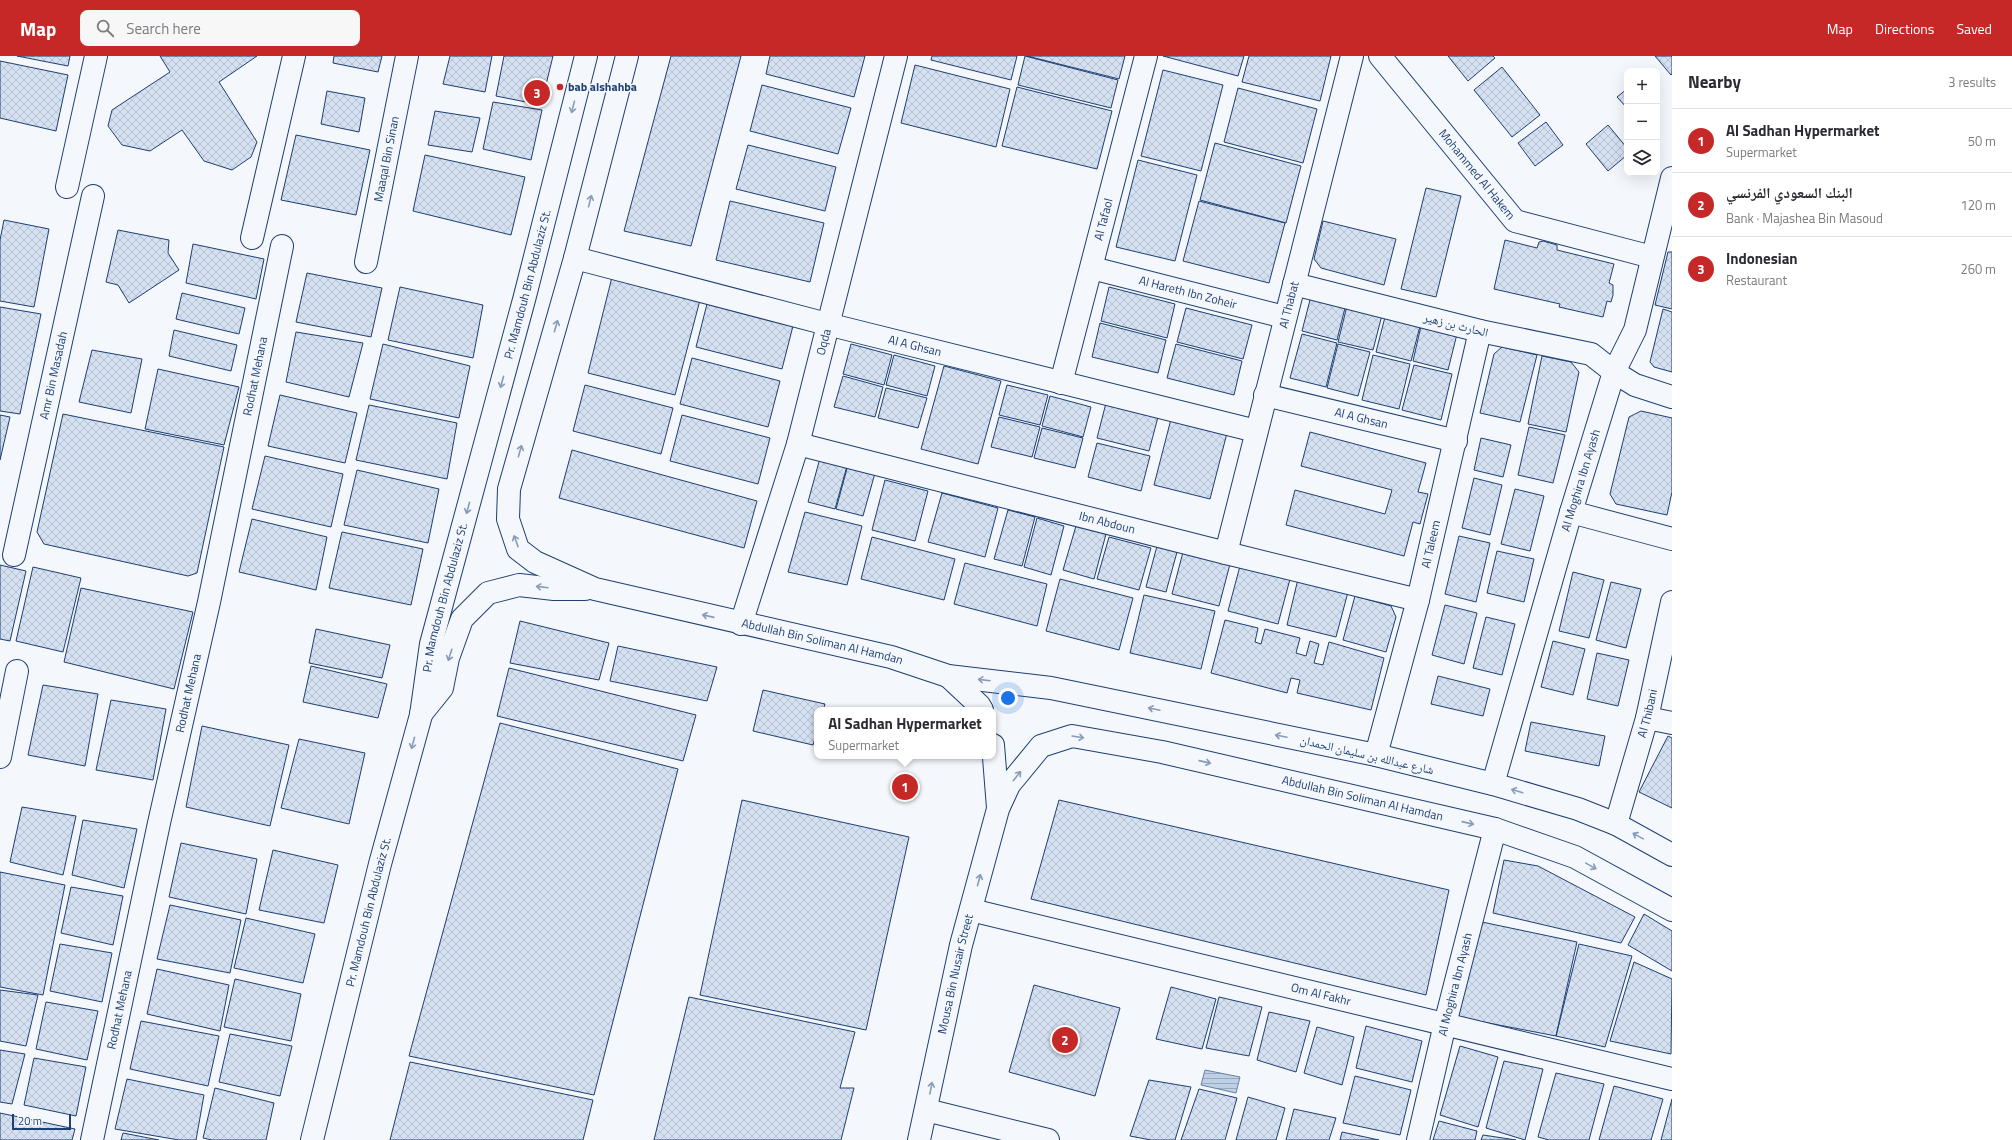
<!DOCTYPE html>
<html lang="en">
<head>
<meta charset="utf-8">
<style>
  body { margin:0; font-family:"Titillium Web","Noto Naskh Arabic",sans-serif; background:#f7f7f7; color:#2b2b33 }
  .controls { position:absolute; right:12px; top:12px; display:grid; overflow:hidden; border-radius:8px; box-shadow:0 4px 16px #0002 }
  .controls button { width:36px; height:36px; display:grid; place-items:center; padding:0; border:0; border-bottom:1px solid #e1e1e2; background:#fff; color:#2b2b33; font:20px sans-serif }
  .scale { position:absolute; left:12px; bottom:10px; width:59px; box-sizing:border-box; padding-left:4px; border:2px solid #1d3f73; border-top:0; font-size:11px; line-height:14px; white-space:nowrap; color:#1d3f73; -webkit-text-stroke:3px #f4f7fb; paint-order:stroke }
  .you { position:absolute; left:1008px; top:642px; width:14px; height:14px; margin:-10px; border:3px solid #fff; border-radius:50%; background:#1a73e8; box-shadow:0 0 0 6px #1a73e833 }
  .badge { display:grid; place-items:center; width:26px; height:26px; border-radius:50%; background:#c62828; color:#fff; font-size:13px; font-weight:700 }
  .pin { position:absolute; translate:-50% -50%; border:2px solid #fff; box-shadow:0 1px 4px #0006 }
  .popup { position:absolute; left:814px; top:651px; width:182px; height:52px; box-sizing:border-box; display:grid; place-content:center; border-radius:8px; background:#fff; filter:drop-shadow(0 1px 3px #0005); font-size:13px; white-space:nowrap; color:#7c7c81 }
  .popup b { font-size:15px; color:#2b2b33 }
  .popup::after { content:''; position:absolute; left:50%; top:100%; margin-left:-8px; border:8px solid transparent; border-top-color:#fff }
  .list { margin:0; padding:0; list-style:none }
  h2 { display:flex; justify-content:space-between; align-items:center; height:52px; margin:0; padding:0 16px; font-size:17px }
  h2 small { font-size:13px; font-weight:400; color:#7c7c81 }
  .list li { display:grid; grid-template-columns:26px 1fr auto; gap:12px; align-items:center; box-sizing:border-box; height:64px; padding:0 16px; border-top:1px solid #e1e1e2 }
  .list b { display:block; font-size:15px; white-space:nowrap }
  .list p { margin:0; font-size:13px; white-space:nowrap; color:#7c7c81 }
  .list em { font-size:13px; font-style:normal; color:#7c7c81 }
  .icon { flex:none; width:22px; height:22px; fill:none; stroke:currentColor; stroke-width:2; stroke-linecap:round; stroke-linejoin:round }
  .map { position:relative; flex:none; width:1672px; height:1084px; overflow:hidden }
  header { display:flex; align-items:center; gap:24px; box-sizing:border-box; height:56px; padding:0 20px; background:#c62828; color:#fff }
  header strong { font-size:19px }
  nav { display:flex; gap:22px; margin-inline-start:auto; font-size:14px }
  .search { width:280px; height:36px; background:#f7f7f7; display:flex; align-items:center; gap:10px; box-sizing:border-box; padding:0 14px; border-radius:8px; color:#7c7c81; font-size:15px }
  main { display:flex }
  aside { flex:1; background:#fff }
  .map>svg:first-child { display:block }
  .water { fill:url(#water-rules); stroke:#687fa3 }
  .building { fill:url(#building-cross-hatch); stroke:#1d3f73 }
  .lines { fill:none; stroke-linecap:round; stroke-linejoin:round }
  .minor-casing { stroke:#1d3f73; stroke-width:24 }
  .minor { stroke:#f4f7fb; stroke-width:22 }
  .oneway { stroke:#889bb7 }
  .poi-dot { fill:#c62828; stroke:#f4f7fb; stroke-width:1.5 }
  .labels { text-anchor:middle; stroke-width:3; stroke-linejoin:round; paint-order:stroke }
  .poi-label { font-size:12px; font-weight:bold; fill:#1d3f73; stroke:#f4f7fb; text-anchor:start }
  .street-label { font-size:12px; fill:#1d3f73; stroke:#f4f7fb }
</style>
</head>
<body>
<header>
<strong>Map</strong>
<div class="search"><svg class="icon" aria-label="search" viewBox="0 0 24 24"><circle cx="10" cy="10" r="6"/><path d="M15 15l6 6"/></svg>Search here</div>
<nav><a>Map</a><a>Directions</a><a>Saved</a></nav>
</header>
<main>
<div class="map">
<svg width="1672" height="1084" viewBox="0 0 1672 1084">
  <defs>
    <pattern id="water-rules" width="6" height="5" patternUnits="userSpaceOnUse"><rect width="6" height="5" fill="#bed0e5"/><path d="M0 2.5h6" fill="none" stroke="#9aaabe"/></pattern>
    <pattern id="building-cross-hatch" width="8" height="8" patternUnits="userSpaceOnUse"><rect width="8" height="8" fill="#d5e0f0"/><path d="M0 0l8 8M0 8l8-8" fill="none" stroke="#b6c1d1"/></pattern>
  </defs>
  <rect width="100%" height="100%" fill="#f4f7fb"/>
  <path class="water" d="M1205 1014 1240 1021 1236 1037 1201 1029Z"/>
  <path class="building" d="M17 0H70L68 10Z
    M160 0H257L219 26 257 86 251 101 232 114 204 105 182 74 150 95 122 89 108 70 112 54 170 16Z
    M334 0H382L378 16 333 7Z
    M450 0H492L485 36 443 28Z
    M504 0H553L541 49 496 40Z
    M671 0H741L691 190 624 175Z
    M770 0H865L854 41 766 18Z
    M932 0H1017L1011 24 931 4Z
    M1025 0 1118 24 1111 52 1018 29Z
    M1027 0H1125L1119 23Z
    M1163 0H1244L1238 20Z
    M1249 0H1331L1320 45 1242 26Z
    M1448 0H1493L1495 2 1468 25Z
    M1655 0H1672V18L1671 19Z
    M0 5 68 19 56 75 0 62Z
    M915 9 1010 33 996 91 901 67Z
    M1502 11 1540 59 1512 81 1474 34Z
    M1163 14 1223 29 1201 115 1141 100Z
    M762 29 851 52 838 98 750 75Z
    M1017 31 1112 55 1097 113 1002 90Z
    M1238 32 1317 53 1303 107 1224 86Z
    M1627 33V52L1617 41Z
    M327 35 365 42 359 76 321 68Z
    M493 46 542 54 531 104 483 93Z
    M435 55 480 62 472 96 428 89Z
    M1546 66 1563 89 1535 110 1518 87Z
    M1608 69 1627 92V99L1608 115 1586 88Z
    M296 79 370 94 356 159 281 144Z
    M1215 87 1301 110 1286 167 1200 144Z
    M748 89 836 111 825 155 736 133Z
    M425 99 525 121 511 179 413 155Z
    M1138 104 1197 119 1175 205 1116 191Z
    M1426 132 1461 140 1436 241 1401 233Z
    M730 145 824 167 810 226 716 204Z
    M1199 145 1285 167 1269 227 1183 205Z
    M4 164 49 173 34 251 0 245V184Z
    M1323 165 1396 183 1384 229 1321 212 1314 203Z
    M118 174 169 184 168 197 179 214 129 247 118 229 106 226Z
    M1505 184 1537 192 1539 186 1543 185 1557 189V194L1614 208 1609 227 1613 229V239L1611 246 1607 245 1603 261 1559 251 1560 248 1494 233Z
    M193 188 264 203 256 243 186 227Z
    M1668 196H1672V253L1655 249Z
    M307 217 382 232 371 281 296 266Z
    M612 221 700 244 675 339 588 317Z
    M400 231 483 249 473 302 388 284Z
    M1109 231 1175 248 1167 282 1101 265Z
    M182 237 245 252 239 278 176 263Z
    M1311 240 1346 248 1337 284 1302 275Z
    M708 244 794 266 782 313 696 291Z
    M1347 250 1382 259 1373 294 1338 286Z
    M0 251 41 258 20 358 0 355Z
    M1186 252 1252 269 1243 303 1177 286Z
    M1663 253 1672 256V316L1654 311 1650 306Z
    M1385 261 1420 270 1411 305 1376 296Z
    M1100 267 1166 284 1158 317 1092 301Z
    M1421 270 1457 278 1448 314 1413 305Z
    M174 274 237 289 231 315 169 300Z
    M296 276 363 287 349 341 286 326Z
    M1302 278 1337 287 1326 331 1290 322Z
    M383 288 470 310 459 362 370 343Z
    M851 288 892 299 884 329 843 318Z
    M1176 288 1242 305 1234 339 1167 322Z
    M1338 288 1370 296 1358 340 1327 332Z
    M1502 291 1537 299 1520 366 1480 357 1494 298Z
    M92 294 142 303 131 357 79 346Z
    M894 299 935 310 927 340 886 329Z
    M1373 299 1410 308 1399 353 1362 344Z
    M1542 300 1571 306 1579 316 1566 376 1528 368Z
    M692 302 780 325 768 371 680 348Z
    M1414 309 1452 318 1441 364 1402 354Z
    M944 310 1001 325 978 408 921 393Z
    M158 313 239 331 224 389 145 373Z
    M843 320 883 331 875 361 834 351Z
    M585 329 673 352 661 398 573 375Z
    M1007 329 1048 339 1040 369 999 359Z
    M886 332 927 342 918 372 878 362Z
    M280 339 357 357 345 407 268 390Z
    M1050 340 1091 351 1083 381 1042 370Z
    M1106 347 1158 361 1149 395 1097 382Z
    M369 349 457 367 447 423 356 404Z
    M1641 355 1672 362V436L1667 459 1616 448 1610 438 1629 361Z
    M63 358 224 391 197 517 188 520 44 488 37 476Z
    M0 359 10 361 0 404Z
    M682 359 770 382 758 428 670 405Z
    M999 361 1040 371 1032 401 991 391Z
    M1171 363 1227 377 1210 443 1154 429Z
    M1529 371 1565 379 1553 427 1518 419Z
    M1042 372 1083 382 1075 412 1034 402Z
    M1310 376 1426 407 1418 436 1428 438 1420 468 1413 466 1404 500 1286 469 1295 434 1385 458 1392 434 1301 410Z
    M1481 382 1511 389 1503 421 1474 414Z
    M1097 387 1150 400 1141 435 1088 421Z
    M572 394 757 445 744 492 559 442Z
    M265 400 343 418 331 471 252 453Z
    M820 402 847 410 835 453 808 446Z
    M848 409 875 417 863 460 836 453Z
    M357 414 439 433 428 487 344 469Z
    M1474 422 1502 429 1490 479 1462 472Z
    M885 424 928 435 915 485 872 474Z
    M1515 433 1544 440 1530 495 1501 488Z
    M942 437 998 452 985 501 928 486Z
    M1008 454 1035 461 1022 510 994 503Z
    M805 456 862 470 847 529 788 516Z
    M1037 462 1064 470 1051 519 1024 511Z
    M252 463 327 481 316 534 239 516Z
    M1076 470 1106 478 1094 523 1063 514Z
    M342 476 423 493 411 549 329 532Z
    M1459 480 1490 487 1476 546 1445 538Z
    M872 481 955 503 944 544 861 523Z
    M1109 481 1151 492 1139 534 1097 523Z
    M1157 490 1177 496 1166 536 1146 531Z
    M1497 495 1534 503 1524 546 1487 537Z
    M1183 496 1230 508 1219 550 1172 538Z
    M965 507 1047 528 1037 570 954 548Z
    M0 509 26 515 10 585 0 583Z
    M1240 510 1290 523 1278 568 1228 555Z
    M33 511 81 522 63 596 16 585Z
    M1573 516 1604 524 1589 582 1559 575Z
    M1060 523 1133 542 1119 594 1046 575Z
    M1298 523 1348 536 1336 581 1287 569Z
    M1611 526 1641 533 1626 592 1596 584Z
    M81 532 193 556 174 633 64 606Z
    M1144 539 1215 555 1201 613 1130 597Z
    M1355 540 1391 550 1396 561 1386 596 1343 584Z
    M1445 549 1477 557 1464 608 1432 599Z
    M1486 561 1515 568 1502 619 1473 612Z
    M1225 564 1258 572 1255 586 1261 588 1265 573 1300 582 1296 597 1306 600 1310 585 1319 588 1314 607 1323 609 1329 586 1384 602 1371 654 1297 637 1300 624 1291 622 1287 637 1211 617Z
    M520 565 609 587 599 624 510 607Z
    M316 573 390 589 382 622 309 607Z
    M1553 585 1585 593 1573 639 1541 631Z
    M618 590 717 611 707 645 610 625Z
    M1597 597 1629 604 1618 650 1587 643Z
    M311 610 387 628 378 662 303 646Z
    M509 612 696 659 683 705 497 660Z
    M1438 620 1490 633 1483 660 1431 648Z
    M43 629 98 638 85 710 28 699Z
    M763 634 825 648 823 654H817V676L813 689 753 675Z
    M111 644 166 653 153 724 96 714Z
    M1531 666 1605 680 1599 710 1525 695Z
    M500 667 678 713 594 1039 409 1000Z
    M202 670 289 689 270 770 186 751Z
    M1668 680 1672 682V752L1639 736Z
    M299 683 365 697 349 768 281 752Z
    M742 744 909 781 866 974 700 939Z
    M1059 744 1449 834 1426 939 1031 843Z
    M22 751 76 760 63 819 10 806Z
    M83 764 137 773 124 832 72 819Z
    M181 787 257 803 246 858 169 841Z
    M273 794 338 809 324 867 259 854Z
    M1504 804 1538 810 1635 861 1621 887 1493 857Z
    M0 816 65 829 43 939 0 931Z
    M71 831 123 840 113 889 61 877Z
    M170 849 241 864 230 917 157 903Z
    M1644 858 1672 875V915L1628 889Z
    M246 862 315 878 303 927 234 912Z
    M1482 866 1577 886 1556 980 1457 961Z
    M60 888 112 897 102 946 50 935Z
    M1579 888 1632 900 1605 991 1556 980Z
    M1634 906 1672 923 1671 998 1610 985Z
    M157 913 229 929 220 975 147 958Z
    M235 923 301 938 291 985 224 971Z
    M1034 929 1120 952 1095 1040 1009 1016Z
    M1171 931 1216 943 1202 993 1156 983Z
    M0 934 38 939 26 990 0 985Z
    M689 941 855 976 840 1032H854L841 1084H654Z
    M1219 941 1262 951 1249 1000 1206 992Z
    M46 946 98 955 87 1004 36 993Z
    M1269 956 1310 965 1296 1016 1257 1004Z
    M141 965 219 980 208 1030 130 1013Z
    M1366 970 1422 985 1412 1026 1356 1012Z
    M1317 971 1354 981 1342 1029 1304 1017Z
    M230 978 292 990 280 1040 219 1026Z
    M1460 990 1498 1001 1478 1071 1440 1059Z
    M0 994 25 998 12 1048 0 1046Z
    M34 1002 86 1011 76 1060 24 1049Z
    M1504 1005 1543 1013 1525 1084 1486 1072Z
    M410 1006 593 1044 583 1084H390Z
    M1556 1017 1604 1028 1589 1084H1549L1538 1081Z
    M1355 1020 1411 1034 1400 1079 1343 1067Z
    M127 1023 204 1039 196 1084H179L115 1073Z
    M1149 1024 1191 1031 1175 1084H1151L1130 1080Z
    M1614 1030 1663 1043 1651 1084H1599Z
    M215 1032 274 1047 266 1084H212L203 1082Z
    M1199 1033 1237 1042 1225 1084H1181Z
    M1248 1041 1285 1052 1276 1084H1236Z
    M1672 1043V1084H1661Z
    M1294 1053 1336 1062 1329 1084H1286Z
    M0 1057 75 1073 72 1084H0Z
    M1439 1065 1477 1075 1475 1084H1433Z
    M1342 1076 1379 1084H1340Z
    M123 1077 159 1084H121Z
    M1483 1079 1516 1084H1481Z"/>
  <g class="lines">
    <g class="minor-casing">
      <g id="minor">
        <path id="s1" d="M627 0 575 202 509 433 508 463 518 493 535 506 595 533 891 601 948 620 1051 632 1376 699 1493 728 1578 753 1616 768 1672 799"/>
        <path id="s2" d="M1380 0 1515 165 1652 201"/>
        <path d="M67 131 96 0"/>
        <path d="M252 182 294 0"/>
        <path id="s3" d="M575 202 827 268 1256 375"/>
        <path id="s4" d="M366 206 407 0"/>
        <path id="s5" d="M1092 212 1284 261"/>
        <path d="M1294 228 1480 275 1591 298 1614 316 1635 329 1672 341"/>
        <path id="s6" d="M1061 327 1146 0"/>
        <path id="s7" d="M1265 339 1456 385"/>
        <path id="s8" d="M798 388 1226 497 1418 544"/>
        <path d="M1571 456 1672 483"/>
        <path id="s9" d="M1226 497 1352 0"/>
        <path id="s10" d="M14 499 93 140"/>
        <path id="s11" d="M741 568 798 388 896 0"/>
        <path d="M948 620 979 649 982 654"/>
        <path d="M421 658 442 632 448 602 462 563 488 537 519 529 554 533H585"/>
        <path d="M1647 662 1672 667"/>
        <path d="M993 689 998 752"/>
        <path id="s12" d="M1376 699 1418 544 1480 275"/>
        <path d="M0 701 17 615"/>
        <path id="s13" d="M1493 728 1571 456 1614 316 1635 274 1672 122"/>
        <path id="s14" d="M1616 768 1647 662 1672 546"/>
        <path id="s15" d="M971 854 1672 1023"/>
        <path d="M926 1054 1048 1084"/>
        <path id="s16" d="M92 1084 159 767 209 546 282 190"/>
        <path id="s17" d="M312 1084 380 808 421 659 431 588 525 240 586 0"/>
        <path id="s18" d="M919 1084 961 889 998 753 1009 729 1041 690 1072 680 1162 696 1495 773 1575 801 1672 854"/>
        <path id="s19" d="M1418 1084 1445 968 1495 773"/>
      </g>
    </g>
    <use href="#minor" class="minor"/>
  </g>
  <defs><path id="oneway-shaft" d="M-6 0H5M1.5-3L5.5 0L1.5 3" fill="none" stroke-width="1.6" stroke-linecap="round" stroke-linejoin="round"/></defs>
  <g class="oneway">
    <use href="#oneway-shaft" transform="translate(573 51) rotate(104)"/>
    <use href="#oneway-shaft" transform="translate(590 145) rotate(-76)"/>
    <use href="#oneway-shaft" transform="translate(556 270) rotate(-74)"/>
    <use href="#oneway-shaft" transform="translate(502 326) rotate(105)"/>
    <use href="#oneway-shaft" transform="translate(520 395) rotate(-74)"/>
    <use href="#oneway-shaft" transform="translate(468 452) rotate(105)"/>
    <use href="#oneway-shaft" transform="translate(516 485) rotate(-110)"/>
    <use href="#oneway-shaft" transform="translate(542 531) rotate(-173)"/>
    <use href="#oneway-shaft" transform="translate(708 560) rotate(-167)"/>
    <use href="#oneway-shaft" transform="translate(450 599) rotate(108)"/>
    <use href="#oneway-shaft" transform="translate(984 624) rotate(-173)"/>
    <use href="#oneway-shaft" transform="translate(1154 653) rotate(-168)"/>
    <use href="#oneway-shaft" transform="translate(1281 680) rotate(-168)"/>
    <use href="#oneway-shaft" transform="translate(1078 681) rotate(9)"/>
    <use href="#oneway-shaft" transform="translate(413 687) rotate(105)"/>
    <use href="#oneway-shaft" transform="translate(1205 706) rotate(13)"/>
    <use href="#oneway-shaft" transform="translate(1017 720) rotate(-51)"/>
    <use href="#oneway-shaft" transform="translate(1517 735) rotate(-163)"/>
    <use href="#oneway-shaft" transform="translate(1468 767) rotate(13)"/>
    <use href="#oneway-shaft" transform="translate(1638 780) rotate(-151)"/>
    <use href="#oneway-shaft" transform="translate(1591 810) rotate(29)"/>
    <use href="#oneway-shaft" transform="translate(979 824) rotate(-75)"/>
    <use href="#oneway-shaft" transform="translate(931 1032) rotate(-79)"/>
  </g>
  <circle class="poi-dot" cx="560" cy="31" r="4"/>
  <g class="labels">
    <g class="poi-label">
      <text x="568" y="35">bab alshahba</text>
    </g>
    <g class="street-label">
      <text dy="4" stroke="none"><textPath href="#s4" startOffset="105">Maaqal Bin Sinan</textPath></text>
      <text dy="4" stroke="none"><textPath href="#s2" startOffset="153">Mohammed Al Hakem</textPath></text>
      <text dy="4" stroke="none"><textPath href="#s6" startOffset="169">Al Tafaol</textPath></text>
      <text dy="4" stroke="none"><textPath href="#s17" startOffset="883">Pr. Mamdouh Bin Abdulaziz St.</textPath></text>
      <text dy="4" stroke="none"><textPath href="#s5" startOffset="99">Al Hareth Ibn Zoheir</textPath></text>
      <text dy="4" stroke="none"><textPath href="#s9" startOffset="256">Al Thabat</textPath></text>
      <text transform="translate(1456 269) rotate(14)" y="4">الحارث بن زهير</text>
      <text dy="4" stroke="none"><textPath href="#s11" startOffset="294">Oqda</textPath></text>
      <text dy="4" stroke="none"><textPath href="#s3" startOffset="351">Al A Ghsan</textPath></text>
      <text dy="4" stroke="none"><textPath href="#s10" startOffset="184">Amr Bin Masadah</textPath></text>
      <text dy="4" stroke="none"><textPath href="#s16" startOffset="781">Rodhat Mehana</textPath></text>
      <text dy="4" stroke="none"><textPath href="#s7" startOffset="99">Al A Ghsan</textPath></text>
      <text dy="4" stroke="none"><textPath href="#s13" startOffset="316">Al Moghira Ibn Ayash</textPath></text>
      <text dy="4" stroke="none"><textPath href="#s8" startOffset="319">Ibn Abdoun</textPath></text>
      <text dy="4" stroke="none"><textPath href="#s12" startOffset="218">Al Taleem</textPath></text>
      <text dy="4" stroke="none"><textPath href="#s17" startOffset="559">Pr. Mamdouh Bin Abdulaziz St.</textPath></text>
      <text dy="4" stroke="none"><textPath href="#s1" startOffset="831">Abdullah Bin Soliman Al Hamdan</textPath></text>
      <text dy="4" stroke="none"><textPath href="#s16" startOffset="457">Rodhat Mehana</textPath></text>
      <text dy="4" stroke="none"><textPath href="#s14" startOffset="115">Al Thibani</textPath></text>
      <text transform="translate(1367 699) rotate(13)" y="4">شارع عبدالله بن سليمان الحمدان</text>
      <text dy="4" stroke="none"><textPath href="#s18" startOffset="747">Abdullah Bin Soliman Al Hamdan</textPath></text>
      <text dy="4" stroke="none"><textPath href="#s17" startOffset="235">Pr. Mamdouh Bin Abdulaziz St.</textPath></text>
      <text dy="4" stroke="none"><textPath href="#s18" startOffset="170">Mousa Bin Nusair Street</textPath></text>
      <text dy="4" stroke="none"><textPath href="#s19" startOffset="160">Al Moghira Ibn Ayash</textPath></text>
      <text dy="4" stroke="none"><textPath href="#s15" startOffset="360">Om Al Fakhr</textPath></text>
      <text dy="4" stroke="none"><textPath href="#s16" startOffset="133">Rodhat Mehana</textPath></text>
    </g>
  </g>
</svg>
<div class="controls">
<button>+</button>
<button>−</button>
<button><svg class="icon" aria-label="layers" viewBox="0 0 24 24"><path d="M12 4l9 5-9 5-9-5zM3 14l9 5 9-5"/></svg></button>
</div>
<div class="scale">20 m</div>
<div class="you"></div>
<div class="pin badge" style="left:905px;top:731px">1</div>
<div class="popup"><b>Al Sadhan Hypermarket</b>Supermarket</div>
<div class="pin badge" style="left:1065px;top:984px">2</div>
<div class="pin badge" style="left:537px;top:37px">3</div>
</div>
<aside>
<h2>Nearby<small>3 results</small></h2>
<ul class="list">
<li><span class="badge">1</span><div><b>Al Sadhan Hypermarket</b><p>Supermarket</p></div><em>50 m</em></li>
<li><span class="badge">2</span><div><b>البنك السعودي الفرنسي</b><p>Bank · Majashea Bin Masoud</p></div><em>120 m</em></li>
<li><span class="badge">3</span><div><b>Indonesian</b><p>Restaurant</p></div><em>260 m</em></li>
</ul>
</aside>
</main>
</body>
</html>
